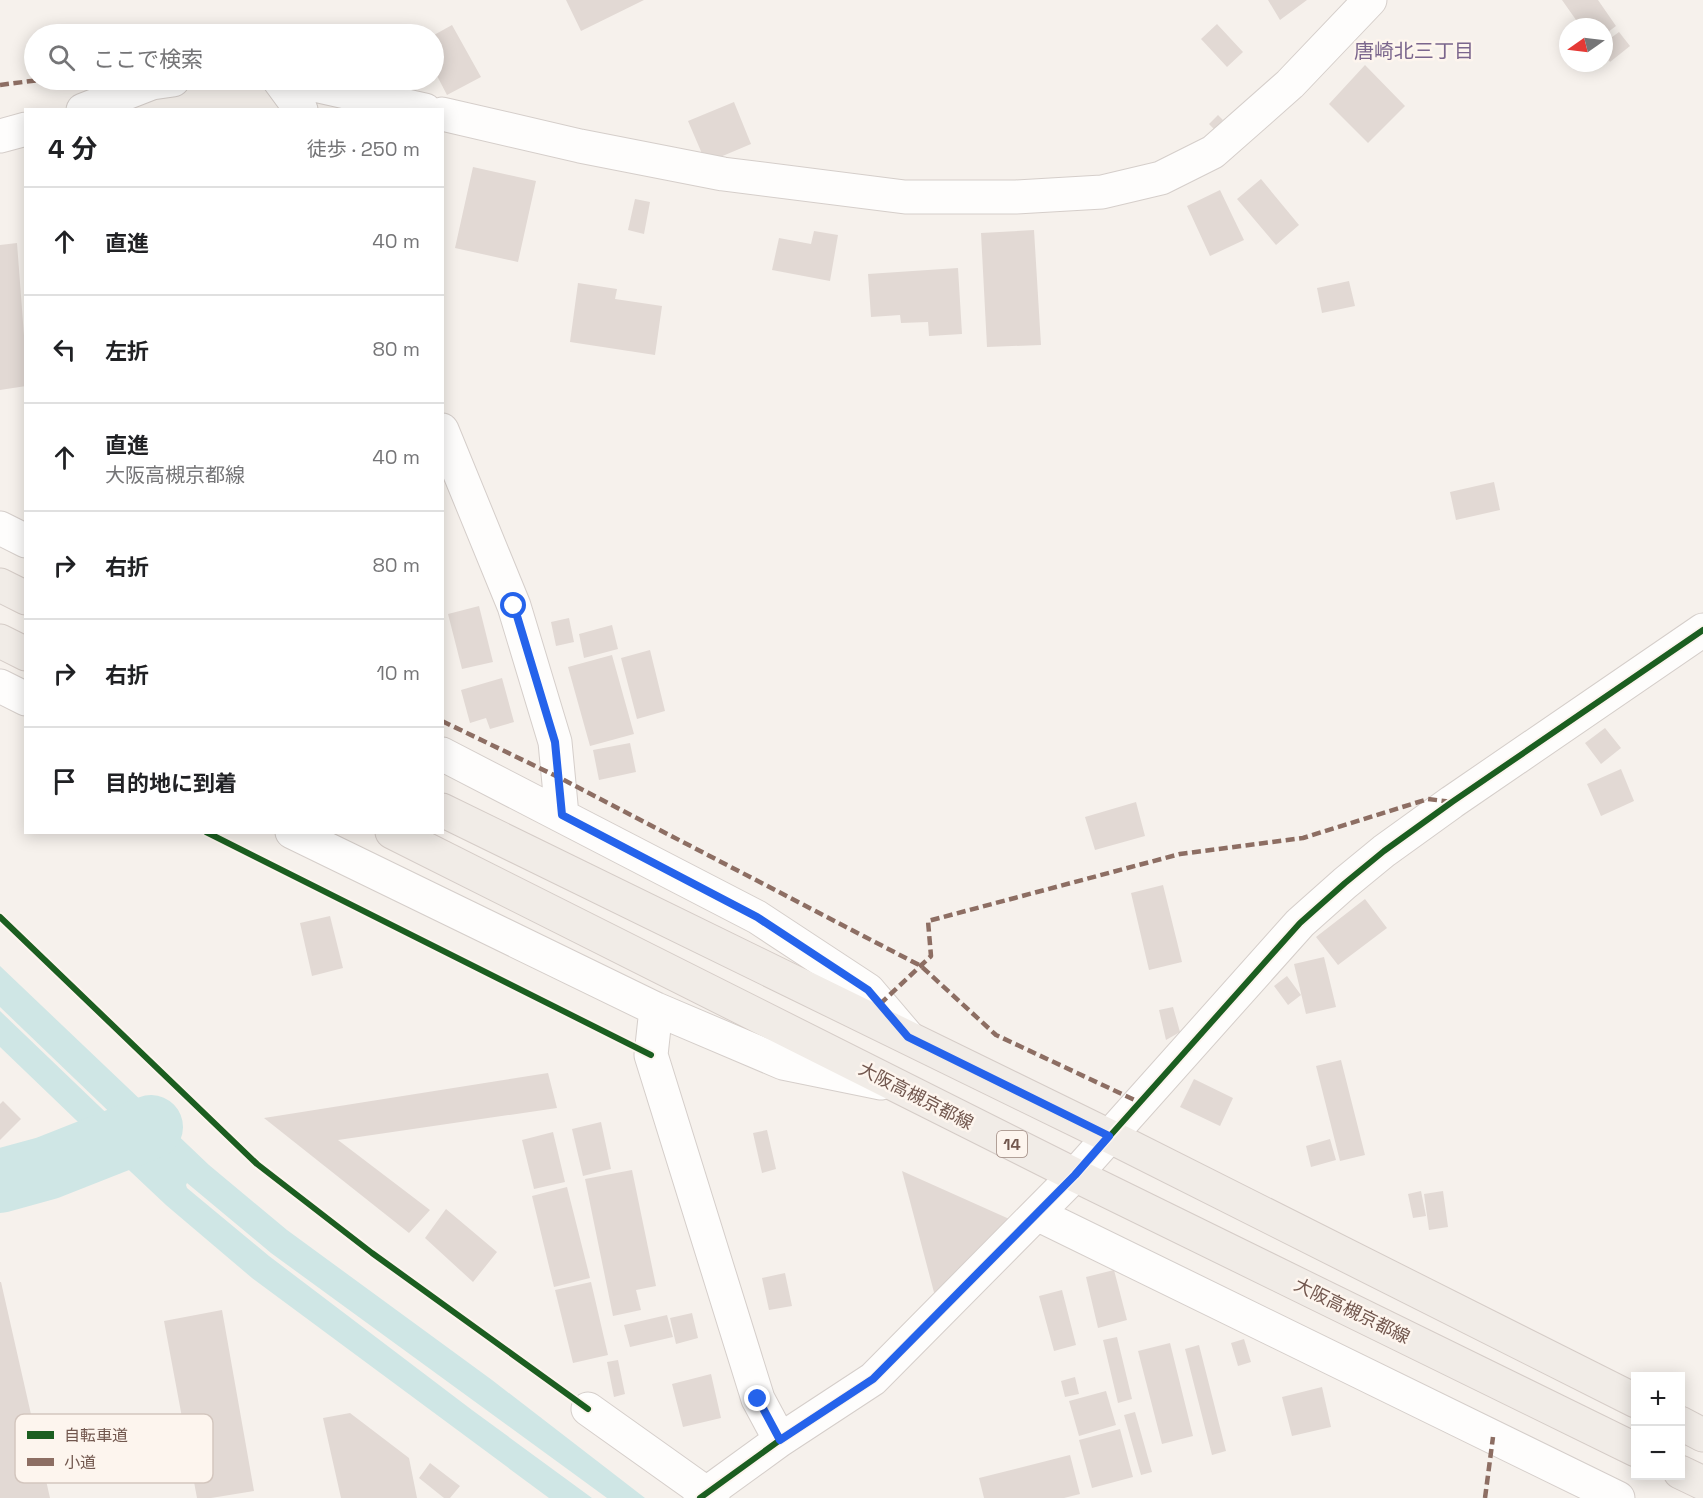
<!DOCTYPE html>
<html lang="ja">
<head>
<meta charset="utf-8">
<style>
  body { margin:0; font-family:"Space Grotesk","Noto Sans JP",sans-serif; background:#f6f6f6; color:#202124 }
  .controls { position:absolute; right:18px; bottom:18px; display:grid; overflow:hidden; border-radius:0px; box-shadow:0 3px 15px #0003 }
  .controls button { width:54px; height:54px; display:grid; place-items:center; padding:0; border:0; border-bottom:2px solid #e0e0e0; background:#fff; color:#202124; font:30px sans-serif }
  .compass { position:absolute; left:1559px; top:18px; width:54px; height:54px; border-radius:50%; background:#fff; box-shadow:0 3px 15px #0003; rotate:256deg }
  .stop { position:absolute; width:18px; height:18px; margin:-14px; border:4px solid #2563eb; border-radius:50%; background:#fff }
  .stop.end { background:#2563eb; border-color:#fff; box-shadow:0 2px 6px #0008 }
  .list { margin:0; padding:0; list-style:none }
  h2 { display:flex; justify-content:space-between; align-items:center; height:78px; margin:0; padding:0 24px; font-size:26px }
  h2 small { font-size:20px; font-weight:400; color:#757577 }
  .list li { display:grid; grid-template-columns:39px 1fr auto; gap:18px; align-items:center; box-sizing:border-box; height:108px; padding:0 24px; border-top:2px solid #e0e0e0 }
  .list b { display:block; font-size:22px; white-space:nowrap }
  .list p { margin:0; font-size:20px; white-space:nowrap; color:#757577 }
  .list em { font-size:20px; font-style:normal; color:#757577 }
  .icon { flex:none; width:33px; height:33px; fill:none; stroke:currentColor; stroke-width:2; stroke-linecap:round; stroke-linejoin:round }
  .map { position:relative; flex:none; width:1703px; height:1498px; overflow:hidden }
  .search { position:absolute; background:#fff; box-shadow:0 3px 15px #0003; left:24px; top:24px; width:420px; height:66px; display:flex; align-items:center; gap:15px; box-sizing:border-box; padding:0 21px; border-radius:33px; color:#757577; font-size:22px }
  .panel { position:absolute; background:#fff; box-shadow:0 3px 15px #0003; left:24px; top:108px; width:420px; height:726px; border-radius:0px }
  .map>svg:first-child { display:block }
  .water { fill:#cfe6e5 }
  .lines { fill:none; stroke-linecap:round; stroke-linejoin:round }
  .river { stroke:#cfe6e5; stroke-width:64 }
  .building { fill:#e2d9d4 }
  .minor-casing { stroke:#d5ceca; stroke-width:35 }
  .primary-casing { stroke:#d5ccc7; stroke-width:35 }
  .minor { stroke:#fefdfc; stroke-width:33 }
  .primary { stroke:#f1ece7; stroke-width:33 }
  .quiet { stroke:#8d6e63; stroke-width:4.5; stroke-dasharray:9 4.5; stroke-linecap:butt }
  .cycleway-casing { stroke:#fdf5ee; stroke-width:10 }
  .cycleway { stroke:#1b5e20; stroke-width:6 }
  .route { stroke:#2563eb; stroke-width:8 }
  .labels { text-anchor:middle; stroke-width:5; stroke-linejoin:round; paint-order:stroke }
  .shield { fill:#fdf5ee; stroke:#9c867e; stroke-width:1.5 }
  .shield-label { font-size:16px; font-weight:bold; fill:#72574e }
  .street-label { font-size:18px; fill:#72574e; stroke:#fdf5ee }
  .neighbourhood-label { font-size:20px; fill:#7b668d; stroke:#fdf5ee }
  .key { fill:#fdf5ee; stroke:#d3c6be; stroke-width:1.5 }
  .key-label { font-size:16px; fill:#72574e }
</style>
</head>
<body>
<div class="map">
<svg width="1703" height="1498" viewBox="0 0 1703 1498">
  <rect width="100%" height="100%" fill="#f6f1ec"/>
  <path class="water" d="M0 966 209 1165 287 1230 492 1380 645 1498H607L271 1253 187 1183 186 1185 187 1188 269 1256 472 1410 592 1498H549L252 1278 166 1205 114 1156 108 1157 97 1147 101 1144 0 1047V1011L122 1128 125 1127 0 1007Z"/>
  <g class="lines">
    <path class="river" d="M0 1181 47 1168 151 1127"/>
  </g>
  <path class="building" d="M566 0H644L581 31Z
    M1268 0H1307L1280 20Z
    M1562 0H1598L1616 26 1604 35V27H1581Z
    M1217 24 1243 52 1227 67 1201 39Z
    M452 25 481 77 447 95 434 70V35Z
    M1619 32 1630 46 1610 62 1604 54V43Z
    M1365 65 1405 106 1368 143 1329 104Z
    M734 102 751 144 706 163 688 121Z
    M1218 115 1223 120 1214 129 1209 124Z
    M473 167 536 181 518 262 455 248Z
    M1261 179 1299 225 1276 245 1237 199Z
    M1220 190 1244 240 1210 256 1187 206Z
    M635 199 650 202 644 234 628 230Z
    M1034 230 1041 345 987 347 981 233Z
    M814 231 838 235 830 281 772 270 779 238 811 244Z
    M17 243 26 362V386L0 390V245Z
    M958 268 962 334 929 336 928 322 901 323 900 315 871 317 868 274Z
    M1349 281 1355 306 1322 313 1317 288Z
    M578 283 617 289 615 299 662 306 655 355 570 342Z
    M1494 482 1500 510 1456 520 1450 492Z
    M479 606 493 662 462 669 448 614Z
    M569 618 574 642 556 646 551 622Z
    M612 625 618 649 584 658 579 634Z
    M650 650 665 711 637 719 621 658Z
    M612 655 634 734 590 746 568 667Z
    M502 678 514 722 490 729 486 718 470 723 461 690Z
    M1605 728 1621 748 1601 764 1585 743Z
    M630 743 636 772 599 780 593 750Z
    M1621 769 1634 801 1601 816 1587 784Z
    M1136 802 1145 836 1095 850 1085 817Z
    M1163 885 1182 962 1149 970 1131 893Z
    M1365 899 1387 928 1338 965 1316 937Z
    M330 916 343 968 312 976 300 923Z
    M1324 957 1336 1007 1306 1014 1294 964Z
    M1287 976 1301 995 1288 1005 1274 986Z
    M1173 1007 1180 1032 1166 1040 1159 1010Z
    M1341 1060 1365 1155 1340 1161 1316 1066Z
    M548 1073 557 1108 338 1140 430 1210 409 1233 264 1118Z
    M1194 1079 1233 1098 1220 1126 1180 1107Z
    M3 1101 21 1119 0 1140V1104Z
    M601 1122 611 1169 583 1176 572 1129Z
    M767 1130 776 1169 762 1173 753 1133Z
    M553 1132 565 1182 534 1189 522 1140Z
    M1330 1139 1336 1160 1311 1167 1306 1146Z
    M632 1170 656 1286 636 1290 641 1310 613 1316 585 1179Z
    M902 1171 1016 1222 936 1300Z
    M567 1187 590 1278 554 1287 532 1196Z
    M1421 1191 1426 1216 1413 1218 1408 1194Z
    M1443 1191 1448 1227 1429 1230 1424 1194Z
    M446 1209 497 1252 473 1282 425 1238Z
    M1114 1270 1127 1320 1098 1328 1086 1277Z
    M785 1273 792 1306 769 1310 762 1278Z
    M0 1282H1L50 1498H0Z
    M591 1282 608 1355 573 1363 555 1290Z
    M1062 1290 1076 1345 1054 1351 1039 1296Z
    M222 1310 254 1491 211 1498H197L164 1321Z
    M692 1313 698 1338 676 1344 670 1318Z
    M667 1315 673 1337 630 1347 624 1325Z
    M1117 1337 1132 1399 1118 1403 1103 1340Z
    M1244 1339 1251 1362 1238 1366 1231 1343Z
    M1170 1343 1193 1436 1162 1444 1138 1351Z
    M1199 1345 1226 1451 1212 1455 1185 1349Z
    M618 1360 625 1394 614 1397 607 1362Z
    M711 1374 721 1418 683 1427 672 1384Z
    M1075 1377 1079 1394 1065 1397 1061 1381Z
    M1322 1387 1331 1427 1292 1436 1282 1397Z
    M1106 1391 1116 1425 1079 1436 1069 1401Z
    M1135 1412 1152 1472 1141 1475 1124 1415Z
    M350 1413 409 1458 417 1498H341L323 1418Z
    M1120 1429 1133 1477 1092 1488 1079 1440Z
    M1070 1455 1080 1494 1064 1498H984L979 1478Z
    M430 1463 460 1486 450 1498H444L419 1478Z"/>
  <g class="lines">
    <g class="minor-casing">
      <path id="minor" d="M279 80 301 110
        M292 80 425 110
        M83 110 152 83 173 80
        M442 114 580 146 723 174 905 197H1016L1102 192 1161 178 1213 152 1290 84 1370 0
        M0 136 26 129
        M442 430 514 606 555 742 562 815
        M0 528 26 541
        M0 686 26 699
        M442 754 757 917 868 990 908 1037
        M292 832 656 1009 783 1063 881 1083
        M656 1009 651 1055 758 1399 780 1440
        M1037 1214 1618 1498
        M588 1409 713 1498
        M700 1498 780 1440 873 1379 1075 1175 1300 923 1345 883 1384 851 1452 802 1703 630"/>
    </g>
    <g class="primary-casing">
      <path id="primary" d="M0 585 26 598
        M0 641 26 654
        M442 810 1109 1136 1636 1401
        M392 832 1075 1175 1636 1450
        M1680 1423 1703 1435
        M1680 1472 1703 1483"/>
    </g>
    <use href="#minor" class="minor"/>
    <use href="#primary" class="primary"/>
    <path class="quiet" d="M0 85 39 80
      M442 721 558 777 921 966 996 1035 1141 1103
      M880 1004 931 956 928 921 1180 854 1303 838 1428 799 1452 802
      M1485 1498 1493 1437"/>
    <g class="cycleway-casing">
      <path id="cycleway" d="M206 832 651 1055
        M0 917 257 1164 372 1253 588 1409
        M700 1498 780 1440 873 1379 1075 1175 1300 923 1345 883 1384 851 1452 802 1703 630"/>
    </g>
    <use href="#cycleway" class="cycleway"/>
  </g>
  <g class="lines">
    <path class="route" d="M514 606 555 742 562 815 757 917 868 990 908 1037 1109 1136 1075 1175 873 1379 780 1440 758 1399"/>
  </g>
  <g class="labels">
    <rect class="shield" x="997" y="1131" width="30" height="26" rx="4.5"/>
    <g class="shield-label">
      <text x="1012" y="1150">14</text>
    </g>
    <g class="street-label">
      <text transform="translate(916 1096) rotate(27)" y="6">大阪高槻京都線</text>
      <text transform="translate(1352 1311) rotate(26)" y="6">大阪高槻京都線</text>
    </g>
    <g class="neighbourhood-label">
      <text x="1414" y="58">唐崎北三丁目</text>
    </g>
  </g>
  <rect x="15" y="1414" width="198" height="69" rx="9" class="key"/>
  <rect x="27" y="1431" width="27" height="8" fill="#1b5e20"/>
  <rect x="27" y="1458" width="27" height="8" fill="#8d6e63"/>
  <g class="key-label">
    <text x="64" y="1441">自転車道</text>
    <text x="64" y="1468">小道</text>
  </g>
</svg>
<div class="controls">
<button>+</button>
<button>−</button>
</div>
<svg class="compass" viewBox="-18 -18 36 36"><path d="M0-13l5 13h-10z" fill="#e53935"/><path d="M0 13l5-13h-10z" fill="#757577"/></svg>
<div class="stop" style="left:514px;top:606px"></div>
<div class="stop end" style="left:758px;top:1399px"></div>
<div class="search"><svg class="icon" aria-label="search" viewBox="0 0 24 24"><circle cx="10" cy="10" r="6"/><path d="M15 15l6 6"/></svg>ここで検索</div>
<section class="panel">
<h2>4 分<small>徒歩 · 250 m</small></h2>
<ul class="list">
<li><svg class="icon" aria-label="ahead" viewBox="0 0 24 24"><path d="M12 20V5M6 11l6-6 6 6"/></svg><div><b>直進</b></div><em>40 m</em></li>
<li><svg class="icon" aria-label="left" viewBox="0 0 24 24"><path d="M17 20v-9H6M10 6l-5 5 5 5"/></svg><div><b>左折</b></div><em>80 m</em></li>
<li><svg class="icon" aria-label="ahead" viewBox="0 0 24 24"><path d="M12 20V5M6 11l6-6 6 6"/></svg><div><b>直進</b><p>大阪高槻京都線</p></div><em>40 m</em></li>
<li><svg class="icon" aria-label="right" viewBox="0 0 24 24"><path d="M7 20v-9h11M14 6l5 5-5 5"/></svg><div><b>右折</b></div><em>80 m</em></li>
<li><svg class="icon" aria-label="right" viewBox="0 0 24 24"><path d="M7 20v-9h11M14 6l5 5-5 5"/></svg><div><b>右折</b></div><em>10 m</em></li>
<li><svg class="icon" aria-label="arrive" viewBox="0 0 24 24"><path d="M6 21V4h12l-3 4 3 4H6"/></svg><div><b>目的地に到着</b></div></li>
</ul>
</section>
</div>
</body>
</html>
